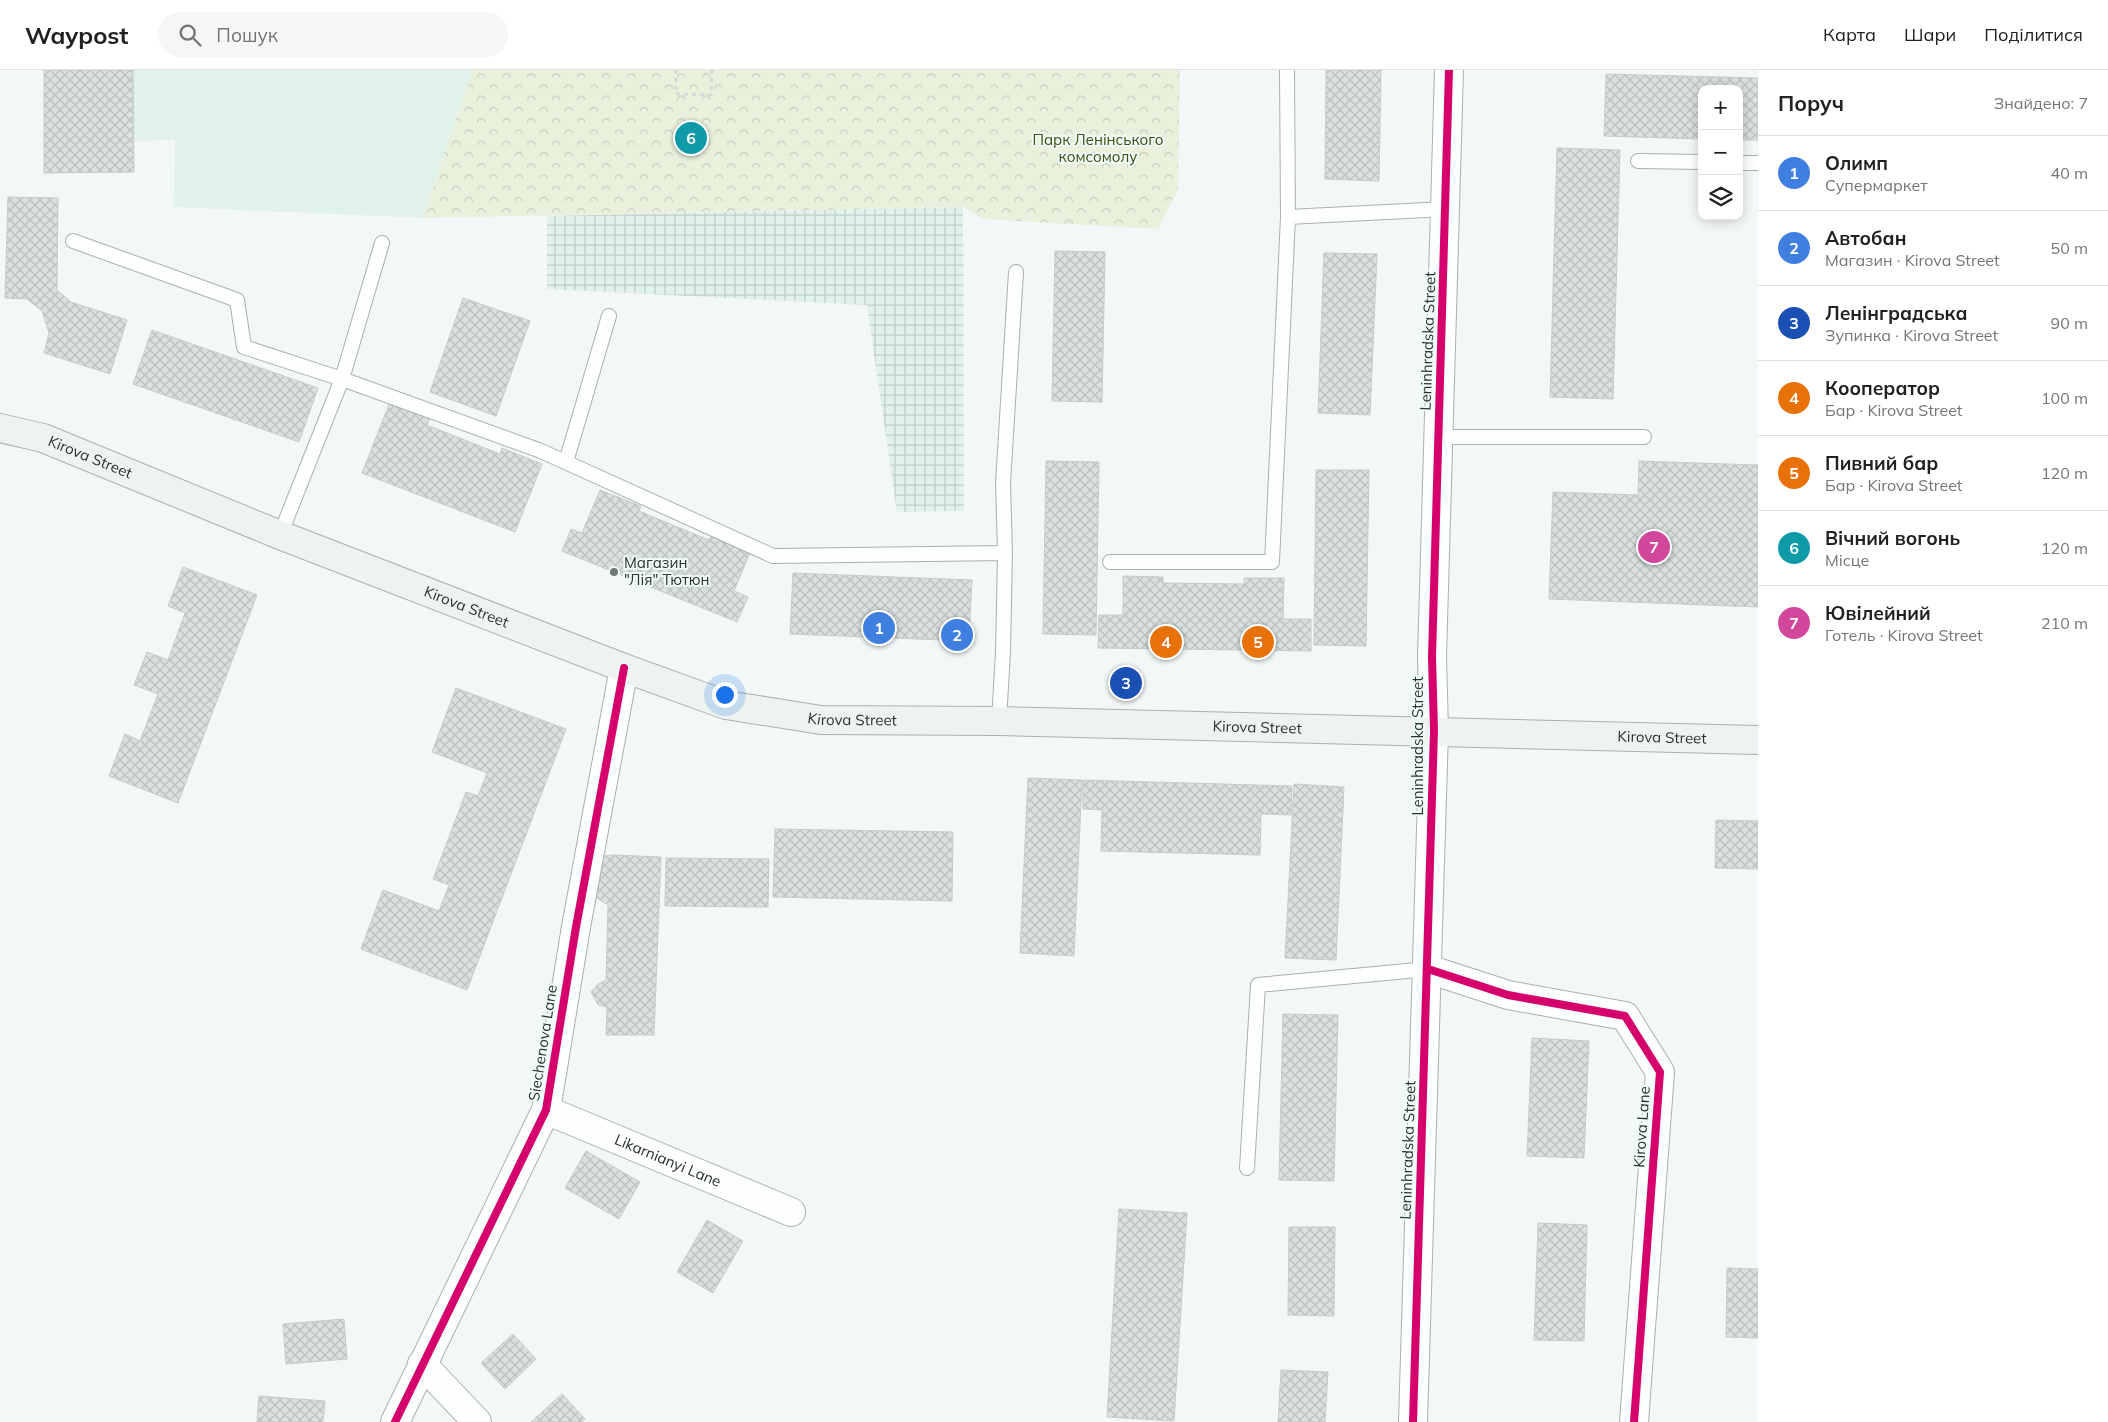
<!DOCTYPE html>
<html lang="uk">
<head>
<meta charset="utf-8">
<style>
  body { margin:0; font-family:Mulish,sans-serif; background:#f6f6f6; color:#202124 }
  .controls { position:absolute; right:15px; top:15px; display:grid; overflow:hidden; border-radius:10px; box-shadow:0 2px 12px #0003 }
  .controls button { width:45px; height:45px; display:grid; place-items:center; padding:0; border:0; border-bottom:1px solid #e0e0e0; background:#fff; color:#202124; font:25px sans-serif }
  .you { position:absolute; left:724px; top:624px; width:18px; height:18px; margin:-12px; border:4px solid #fff; border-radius:50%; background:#1a73e8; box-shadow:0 0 0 8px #1a73e833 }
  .badge { display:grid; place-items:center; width:32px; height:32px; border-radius:50%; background:#717775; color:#fff; font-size:16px; font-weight:700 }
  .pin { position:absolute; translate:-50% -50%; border:2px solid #fff; box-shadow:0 1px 5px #0006 }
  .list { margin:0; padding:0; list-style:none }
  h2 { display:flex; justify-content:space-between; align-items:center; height:65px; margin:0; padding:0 20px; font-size:21px }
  h2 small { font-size:16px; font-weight:400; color:#757577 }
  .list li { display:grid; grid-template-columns:32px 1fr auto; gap:15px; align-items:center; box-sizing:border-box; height:75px; padding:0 20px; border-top:1px solid #e0e0e0 }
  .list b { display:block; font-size:19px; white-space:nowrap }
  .list p { margin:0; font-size:16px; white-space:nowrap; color:#757577 }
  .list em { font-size:16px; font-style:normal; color:#757577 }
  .icon { flex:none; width:28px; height:28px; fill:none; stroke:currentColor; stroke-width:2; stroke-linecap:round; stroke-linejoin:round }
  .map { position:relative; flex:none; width:1758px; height:1352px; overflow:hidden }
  header { display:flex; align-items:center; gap:30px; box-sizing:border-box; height:70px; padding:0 25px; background:#fff; border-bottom:1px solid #e0e0e0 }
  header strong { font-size:24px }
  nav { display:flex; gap:28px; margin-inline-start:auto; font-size:18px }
  .search { width:350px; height:45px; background:#f6f6f6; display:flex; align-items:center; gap:12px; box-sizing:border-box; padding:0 18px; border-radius:28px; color:#757577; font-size:19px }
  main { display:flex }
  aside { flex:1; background:#fff }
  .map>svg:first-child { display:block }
  .built { fill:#e1f1ec }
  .industrial { fill:url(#industrial-grid) }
  .park { fill:url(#park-crowns) }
  .building { fill:url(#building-cross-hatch); stroke:#c6cbcb }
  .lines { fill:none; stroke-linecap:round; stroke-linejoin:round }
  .service-casing { stroke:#aab0ae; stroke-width:16 }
  .minor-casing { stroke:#aab0ae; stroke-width:30 }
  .tertiary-casing { stroke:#aab0ae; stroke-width:30 }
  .secondary-casing { stroke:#aab0ae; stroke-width:30 }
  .path { stroke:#d6d9d8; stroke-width:3; stroke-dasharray:4 4; stroke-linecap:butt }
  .service { stroke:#fdfefe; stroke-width:14 }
  .minor { stroke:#fdfefe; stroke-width:28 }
  .tertiary { stroke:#fdfefe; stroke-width:28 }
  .secondary { stroke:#eef3ef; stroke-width:28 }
  .cycleway-casing { stroke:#eefcf8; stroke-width:11 }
  .cycleway { stroke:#d6006c; stroke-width:8 }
  .poi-dot { fill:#717775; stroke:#eefcf8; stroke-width:2 }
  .labels { text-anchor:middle; stroke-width:4; stroke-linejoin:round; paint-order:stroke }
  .park-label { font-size:15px; fill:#434c10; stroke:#eefcf8 }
  .street-label { font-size:15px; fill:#2b312f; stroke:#eefcf8 }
  .poi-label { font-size:15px; fill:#2b312f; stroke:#eefcf8; text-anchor:start }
</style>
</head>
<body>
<header>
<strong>Waypost</strong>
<div class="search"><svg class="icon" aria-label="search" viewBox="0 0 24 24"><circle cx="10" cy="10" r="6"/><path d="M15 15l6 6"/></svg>Пошук</div>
<nav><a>Карта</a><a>Шари</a><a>Поділитися</a></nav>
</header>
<main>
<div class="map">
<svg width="1758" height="1352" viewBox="0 0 1758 1352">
  <defs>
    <pattern id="industrial-grid" width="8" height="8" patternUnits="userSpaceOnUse" patternTransform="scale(1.25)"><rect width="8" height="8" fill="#e1f1ec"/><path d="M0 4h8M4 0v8" fill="none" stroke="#c1cfcb"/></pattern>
    <pattern id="park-crowns" width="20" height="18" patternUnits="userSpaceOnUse" patternTransform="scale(1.25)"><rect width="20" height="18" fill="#e9f0dc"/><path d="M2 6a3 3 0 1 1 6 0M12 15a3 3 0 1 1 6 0" fill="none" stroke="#c8cebd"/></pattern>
    <pattern id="building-cross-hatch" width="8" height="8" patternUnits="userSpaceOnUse" patternTransform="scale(1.25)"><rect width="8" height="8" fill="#dae0df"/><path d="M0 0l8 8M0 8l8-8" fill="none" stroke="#bbc1c0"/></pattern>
  </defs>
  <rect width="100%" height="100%" fill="#f2f8f7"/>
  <path class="built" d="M133 0H473L422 148 174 137 175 70 134 71Z"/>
  <path class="industrial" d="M963 137 964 441 897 442 867 235 547 219V146Z"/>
  <path class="park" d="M473 0H1180L1178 119 1158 159 982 149 963 137 422 148Z"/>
  <path class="building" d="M44 0H133L134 102 44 103Z
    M1326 0H1381L1379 111 1325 109Z
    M1606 4 1758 8V70H1739V19H1702V69L1604 66Z
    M1557 78 1620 80 1613 329 1550 327Z
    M8 127 58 128 57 220 71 232 127 250 110 304 44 283 49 263 42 241 27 229 5 228Z
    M1055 181 1105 182 1102 332 1052 331Z
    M1324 183 1377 184 1370 345 1318 343Z
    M463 228 530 251 496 346 430 322Z
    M152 260 318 318 299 372 133 314Z
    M390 332 430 348 427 355 500 384 502 378 542 394 515 462 362 403Z
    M1046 391 1099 392 1096 565 1043 564Z
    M1639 391 1758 395V537L1549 529 1553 422 1638 425Z
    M1316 400H1369L1366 576 1314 575Z
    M600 420 641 436 639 441 709 470 712 463 751 480 734 521 748 527 737 552 562 481 571 459 582 463Z
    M183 497 257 525 178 733 109 706 125 664 140 671 158 624 134 615 147 582 168 590 185 543 168 536Z
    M793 503 972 510 969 571 790 564Z
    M1123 506 1163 507V513L1244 514V508H1284L1283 549H1311V581L1098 578 1099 545H1123Z
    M456 618 566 659 467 920 361 879 383 820 439 841 449 815 433 809 466 722 478 726 487 703 432 682Z
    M1028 708 1082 710 1074 886 1020 883Z
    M1083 710 1292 716 1291 745 1261 744 1260 785 1101 781 1102 740 1083 739Z
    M1294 714 1344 717 1336 890 1285 888Z
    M1716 750 1758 751V799L1715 798Z
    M775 759 953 762 952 831 773 827Z
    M613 785 661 787 654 965H606L607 937 598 935 591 922 598 914 606 910 608 835 592 825 603 786Z
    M666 788 769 789 768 837 665 836Z
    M1283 944 1338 945 1334 1111 1279 1110Z
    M1532 968 1589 971 1584 1088 1527 1086Z
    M586 1081 640 1112 619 1149 565 1118Z
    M1119 1139 1187 1143 1174 1351 1107 1347Z
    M707 1150 743 1171 713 1223 677 1202Z
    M1538 1153 1587 1155 1584 1271 1534 1270Z
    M1289 1157H1335L1334 1246 1288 1245Z
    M1727 1198 1758 1199V1268L1726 1267Z
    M344 1249 347 1289 286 1294 283 1254Z
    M513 1264 536 1289 505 1319 481 1293Z
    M1281 1300 1328 1302 1325 1352H1278Z
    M562 1324 585 1349 582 1352H531Z
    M259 1326 325 1331 323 1352H257Z"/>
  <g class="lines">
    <g class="service-casing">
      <path id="service" d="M1287 0 1288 147
        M1638 91 1702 92
        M1739 93H1758
        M73 171 237 230 244 277 342 309 382 173
        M1439 367H1644
        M566 392 609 246
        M280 465 342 309 541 381 773 486 1005 483 1003 582 999 651
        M1005 483 1003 413 1016 202
        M1110 492H1272L1288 147 1446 139
        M1247 1098 1258 915 1428 899"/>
    </g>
    <g class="minor-casing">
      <g id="minor">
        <path d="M1428 899 1508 925 1625 946 1660 1002 1634 1352"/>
        <path id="s1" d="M546 1040 791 1142"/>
        <path d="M422 1294 477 1352"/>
        <path d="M395 1352 546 1040 576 857 624 598"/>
        <path d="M1413 1352 1434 661"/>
      </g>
    </g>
    <g class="tertiary-casing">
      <path id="tertiary" d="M1434 661 1432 587 1449 0"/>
    </g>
    <g class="secondary-casing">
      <g id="secondary">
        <path id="s2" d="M0 358 43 368 280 465 624 598 726 635 821 650 999 651 1758 670"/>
      </g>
    </g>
    <path class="path" d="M676 0V24L711 25 712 0"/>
    <use href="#service" class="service"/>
    <use href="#minor" class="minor"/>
    <use href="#tertiary" class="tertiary"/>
    <use href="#secondary" class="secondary"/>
    <g class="cycleway-casing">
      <path id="cycleway" d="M1428 899 1508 925 1625 946 1660 1002 1634 1352
        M395 1352 546 1040 576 857 624 598
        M1413 1352 1434 661 1432 587 1449 0"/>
    </g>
    <use href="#cycleway" class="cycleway"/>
  </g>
  <circle class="poi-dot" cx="614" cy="502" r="5"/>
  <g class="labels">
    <g class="park-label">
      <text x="1098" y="75">Парк Ленінського<tspan x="1098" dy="17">комсомолу</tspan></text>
    </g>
    <g class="street-label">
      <text transform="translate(1428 271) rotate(-88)" y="5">Leninhradska Street</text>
      <text dy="5" stroke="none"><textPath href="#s2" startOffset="95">Kirova Street</textPath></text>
      <text dy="5" stroke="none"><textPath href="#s2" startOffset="500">Kirova Street</textPath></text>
      <text dy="5" stroke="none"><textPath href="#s2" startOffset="905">Kirova Street</textPath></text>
      <text dy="5" stroke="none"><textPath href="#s2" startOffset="1310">Kirova Street</textPath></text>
      <text dy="5" stroke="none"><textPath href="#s2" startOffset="1715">Kirova Street</textPath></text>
      <text transform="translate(1418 676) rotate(-90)" y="5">Leninhradska Street</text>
      <text transform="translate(543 973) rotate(-81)" y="5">Siechenova Lane</text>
      <text transform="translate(1642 1057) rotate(-86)" y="5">Kirova Lane</text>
      <text transform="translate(1408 1080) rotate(-88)" y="5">Leninhradska Street</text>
      <text dy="5" stroke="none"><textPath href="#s1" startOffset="132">Likarnianyi Lane</textPath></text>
    </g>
    <g class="poi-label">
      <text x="624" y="498">Магазин<tspan x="624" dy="17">"Лія" Тютюн</tspan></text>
    </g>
  </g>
</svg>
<div class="controls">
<button>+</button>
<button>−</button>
<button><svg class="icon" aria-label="layers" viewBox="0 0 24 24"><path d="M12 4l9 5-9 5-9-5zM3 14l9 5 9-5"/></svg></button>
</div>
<div class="you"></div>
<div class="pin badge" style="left:879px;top:558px;background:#3f7fe0">1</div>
<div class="pin badge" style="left:957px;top:565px;background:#3f7fe0">2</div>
<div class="pin badge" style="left:1126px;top:613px;background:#1a4fb4">3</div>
<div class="pin badge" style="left:1166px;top:572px;background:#e8710a">4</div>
<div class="pin badge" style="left:1258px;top:572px;background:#e8710a">5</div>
<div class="pin badge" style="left:691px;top:68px;background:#0f9aa8">6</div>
<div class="pin badge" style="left:1654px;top:477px;background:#d1479c">7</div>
</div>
<aside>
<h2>Поруч<small>Знайдено: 7</small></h2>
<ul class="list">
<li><span class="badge" style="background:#3f7fe0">1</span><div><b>Олимп</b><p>Супермаркет</p></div><em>40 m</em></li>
<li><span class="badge" style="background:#3f7fe0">2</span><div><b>Автобан</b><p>Магазин · Kirova Street</p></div><em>50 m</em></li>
<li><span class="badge" style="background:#1a4fb4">3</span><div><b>Ленінградська</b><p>Зупинка · Kirova Street</p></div><em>90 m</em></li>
<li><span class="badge" style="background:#e8710a">4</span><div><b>Кооператор</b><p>Бар · Kirova Street</p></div><em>100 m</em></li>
<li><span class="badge" style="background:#e8710a">5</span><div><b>Пивний бар</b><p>Бар · Kirova Street</p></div><em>120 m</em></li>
<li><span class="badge" style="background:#0f9aa8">6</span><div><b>Вічний вогонь</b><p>Місце</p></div><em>120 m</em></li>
<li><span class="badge" style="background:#d1479c">7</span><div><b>Ювілейний</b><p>Готель · Kirova Street</p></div><em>210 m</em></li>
</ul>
</aside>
</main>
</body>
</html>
